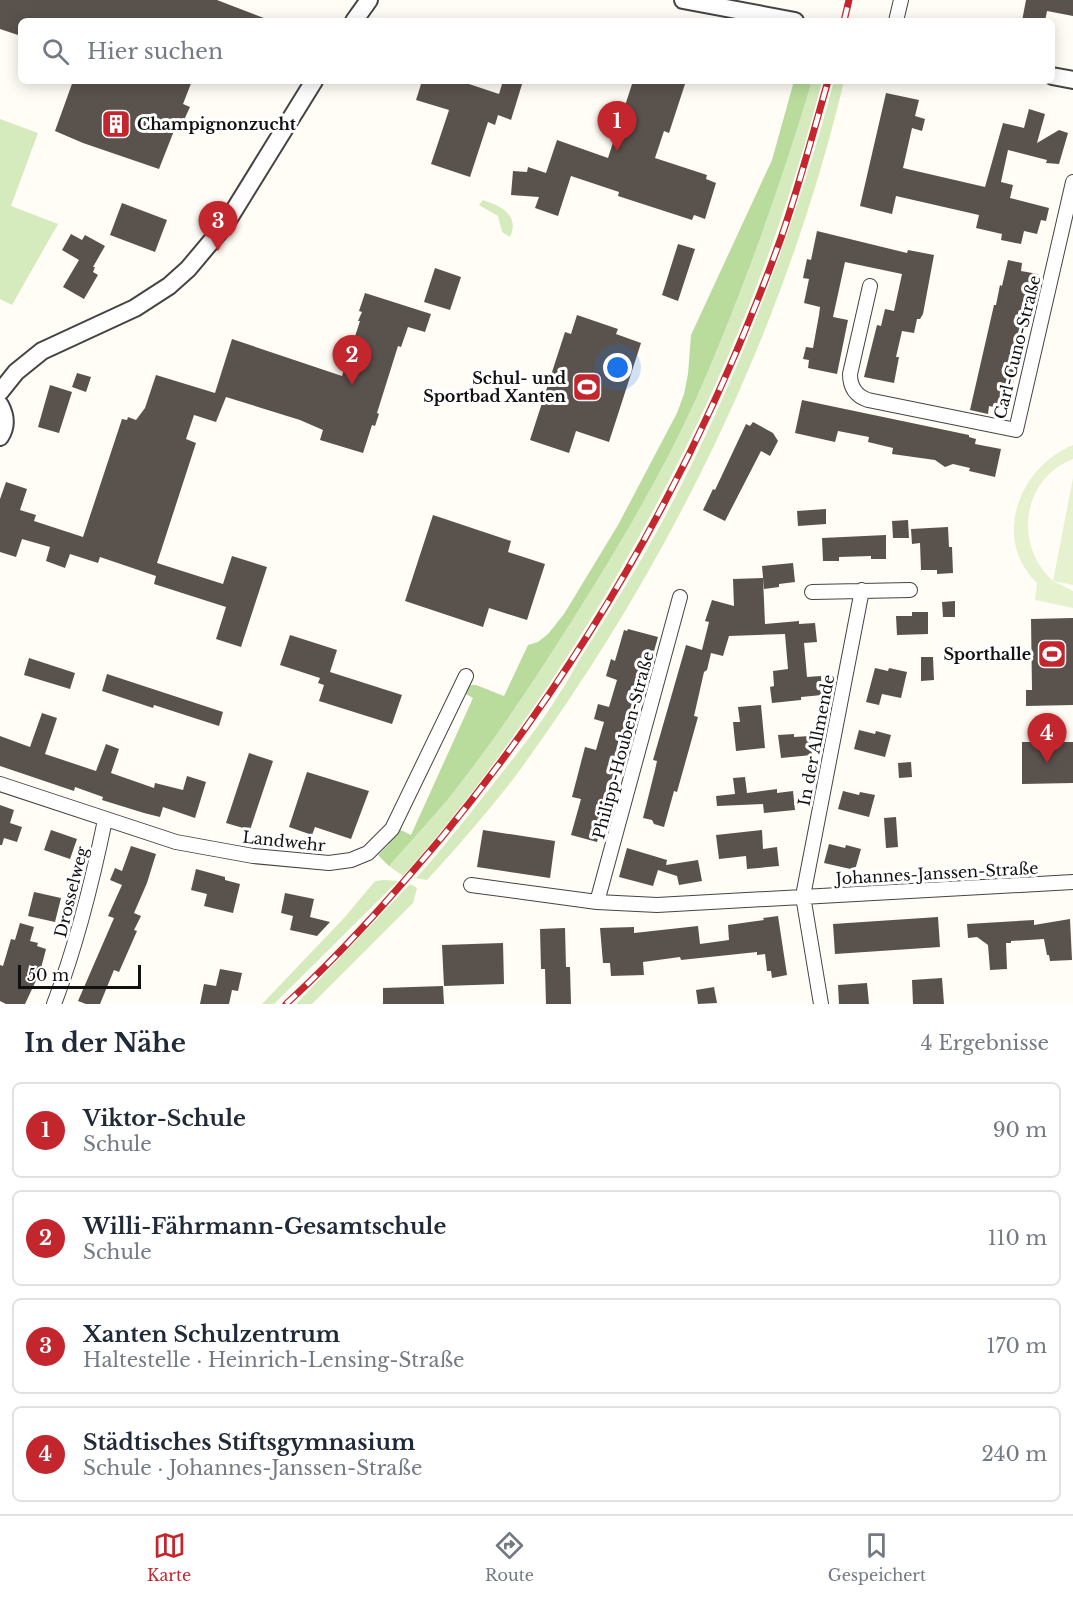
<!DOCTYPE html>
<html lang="de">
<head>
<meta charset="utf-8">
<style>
  body { margin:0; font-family:"Libre Baskerville",serif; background:#f6f6f7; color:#1f2937 }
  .scale { position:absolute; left:18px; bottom:15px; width:123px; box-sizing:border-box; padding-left:6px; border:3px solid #111; border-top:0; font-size:16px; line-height:21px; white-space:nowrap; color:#111; -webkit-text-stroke:4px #fff; paint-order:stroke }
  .you { position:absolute; left:618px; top:368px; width:21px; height:21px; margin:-15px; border:4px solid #fff; border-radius:50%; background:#1a73e8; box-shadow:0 0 0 9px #1a73e833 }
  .badge { display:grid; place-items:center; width:39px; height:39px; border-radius:50%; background:#c4262e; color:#fff; font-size:20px; font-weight:700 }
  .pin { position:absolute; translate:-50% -50px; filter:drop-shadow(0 2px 3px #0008) }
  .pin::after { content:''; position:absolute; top:32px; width:21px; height:18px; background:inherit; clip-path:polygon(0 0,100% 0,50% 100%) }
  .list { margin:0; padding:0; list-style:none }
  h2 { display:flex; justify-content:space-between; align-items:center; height:78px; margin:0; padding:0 24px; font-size:26px }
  h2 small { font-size:20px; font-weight:400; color:#747a83 }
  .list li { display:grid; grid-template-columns:39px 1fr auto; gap:18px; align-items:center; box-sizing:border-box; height:96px; margin:0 12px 12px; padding:0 12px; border:2px solid #e0e1e3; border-radius:9px }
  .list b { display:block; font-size:22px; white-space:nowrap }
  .list p { margin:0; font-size:20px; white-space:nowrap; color:#747a83 }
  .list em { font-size:20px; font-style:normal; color:#747a83 }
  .icon { flex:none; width:33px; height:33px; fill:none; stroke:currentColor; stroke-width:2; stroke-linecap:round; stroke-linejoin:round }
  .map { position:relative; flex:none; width:1073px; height:1004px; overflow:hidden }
  .search { position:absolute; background:#fff; box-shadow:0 3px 15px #0003; left:18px; right:18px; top:18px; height:66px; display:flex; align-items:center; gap:15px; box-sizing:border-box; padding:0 21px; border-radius:9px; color:#747a83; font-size:22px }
  .sheet { height:510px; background:#fff }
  nav { display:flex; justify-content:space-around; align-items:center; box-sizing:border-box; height:84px; border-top:2px solid #e0e1e3; background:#fff; font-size:16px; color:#747a83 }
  nav a { display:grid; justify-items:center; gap:3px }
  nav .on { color:#c4262e }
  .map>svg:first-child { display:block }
  .green { fill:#d5ebbd }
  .forest { fill:#b9dc9c }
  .pitch { fill:#e6f2cf }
  .building { fill:#5a524d }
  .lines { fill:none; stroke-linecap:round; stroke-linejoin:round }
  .minor-casing { stroke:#444; stroke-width:16 }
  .tertiary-casing { stroke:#444; stroke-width:20 }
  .minor { stroke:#fff; stroke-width:14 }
  .tertiary { stroke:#fff; stroke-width:16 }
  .rail-casing { stroke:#c4262e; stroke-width:7 }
  .rail { stroke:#fff; stroke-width:4.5; stroke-dasharray:14; stroke-linecap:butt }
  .labels { text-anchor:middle; stroke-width:6; stroke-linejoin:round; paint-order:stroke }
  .poi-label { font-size:16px; font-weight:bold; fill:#111; stroke:#fff; text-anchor:end }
  .street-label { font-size:16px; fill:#111; stroke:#fff }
</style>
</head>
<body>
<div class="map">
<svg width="1073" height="1004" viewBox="0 0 1073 1004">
  <rect width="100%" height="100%" fill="#fffdf5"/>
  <path class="green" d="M812 81H822C771 282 685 471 574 646 522 727 467 804 403 876L389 866C409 843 430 821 449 798 503 730 550 657 595 584 632 524 668 461 697 397 742 294 780 188 812 81Z
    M834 81H844C784 333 667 570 514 778 490 809 464 839 438 868L427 880 416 878C445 846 471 812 497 779 519 751 541 724 559 694 567 683 573 670 580 659 608 614 637 569 662 522 737 382 793 234 834 81Z
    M0 119 38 133 11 206 58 224 12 305 0 299Z
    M483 200C501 206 520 215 510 237L502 232 498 216 479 205Z
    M384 880 398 881 274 1004H262L344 918 375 881Z
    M410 884 417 888 413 903 312 1004H296Z"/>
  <path class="forest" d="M794 81H812C780 188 742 294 697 397 668 461 632 524 595 584 550 657 503 730 449 798 430 821 409 843 389 866L378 855 388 845 399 829 411 835 473 698 462 692 471 685H476L504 696 528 645 538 642 548 634 564 614 618 525 677 413 684 394 688 374 691 335 772 160Z"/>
  <path class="pitch" d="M1073 445V459C1022 479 1013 545 1053 581L1073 478V585L1053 581 1073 591V608L1035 600 1037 583C991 539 1019 467 1073 445Z"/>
  <path class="building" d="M0 0H217L269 20 21 21V36L0 29Z
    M1026 0H1073V16L1047 11 1045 21H1022Z
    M73 81H192L183 104 190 107 184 120 179 118 159 169 83 143 55 131Z
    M422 81H460L499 94 503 81H523L511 120 498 115 495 125 488 122 470 177 431 164 449 110 416 100Z
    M633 81H686L669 133 664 131 655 158 707 175 706 179 716 183 705 219 694 215 692 220 618 196 619 192 571 176 558 216 535 208 539 197 511 195 513 171 527 172 528 167 546 173 557 140 608 158Z
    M886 93 919 100 915 116 925 119 922 131 912 128 903 168 985 187 1003 123 1024 128 1029 109 1045 114 1037 143 1059 130 1068 133 1059 164 1046 163 1047 160 1008 150 1001 182 1013 185 1010 198 1049 208 1046 221 1041 220 1037 234 1024 231 1021 244 1001 240 1002 234 976 228 979 215 896 196 892 214 860 206Z
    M122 203 167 220 155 252 110 235Z
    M817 231 907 253 908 250 934 255 923 314 920 319H917L914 333 902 331 896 357H899L894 383 864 377 877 325 881 326 885 309 894 311 902 274 845 262 833 317 848 320 837 374 808 368 809 360 803 359 806 347 813 348 819 315 820 307 804 303 809 279 803 278 807 259 811 260Z
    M71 234 82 240 85 235 105 246 93 267H95L93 272 98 275 84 299 63 287 79 260 62 250Z
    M678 244 695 249 678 301 662 295Z
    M1008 260 1022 263 1021 271 1038 274 1007 410 989 406 988 414 970 410 994 305H996L1000 285 1002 286Z
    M435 268 461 277 450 310 424 302Z
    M365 293 431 314 425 332 408 327 401 347 398 346 377 413 379 414 375 426 372 425 363 453 320 440 323 430 300 420 226 397 216 422 194 415 186 439 196 443 157 563 223 584 232 556 267 567 241 647 216 639 226 607 154 584 156 576 100 557 98 563 70 554 65 568 46 561 50 547 22 539 16 557 0 552V499L6 482 27 489 20 510 36 515 34 521 83 537 122 419 127 420 128 417 136 420 145 408 156 375 215 393 232 339 342 376 360 321H358L362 312 359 311Z
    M577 315 618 329 616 334 641 343 609 442 576 431 569 453 530 440 565 332 571 334Z
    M77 373 91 377 86 392 72 387Z
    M50 385 72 392 59 433 38 427Z
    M802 400 969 435V437L976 439 975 444 1001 449 995 477 969 471 970 468 953 464 945 467 935 460 892 454 893 448 868 442 869 437 838 431 835 442 795 433Z
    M753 422 773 433 778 441 770 456 761 451 725 521 703 510 713 489 715 490 746 424 750 426Z
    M826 509V524L798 526 797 511Z
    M433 515 511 541 508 552 545 564 527 620 489 608 483 627 405 601Z
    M908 520 909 538H893L892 521Z
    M948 527 949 547H952L953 573 937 574V570H921L920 543 912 544 911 529Z
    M886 535V559H871V556L839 557V561H823L822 538Z
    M793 563 795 582 779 584V587L764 589 762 566Z
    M763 578 765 624 799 621V624L815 623 817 642 804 643 807 677 821 676 822 695 801 697V700L772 703 770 687 774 686 773 671 788 669 785 634 729 636 723 656 711 653 707 670 704 672 694 716 698 717 677 792 674 791 664 827 654 824 652 820 643 818 655 770 657 761 653 760 686 645 702 650 709 622 705 621 712 600 734 606 733 579Z
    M955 601V617H943L942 602Z
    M912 612H928V634L897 635 896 616H912Z
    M1073 618V705L1026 706V690H1032L1031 619Z
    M628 629 658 637 624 758 619 756 597 842 571 835 581 799 572 797 585 747 596 750 604 722 594 719 598 704 609 707 617 680 606 676 611 659 615 661 624 630 627 631Z
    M290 635 337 650 330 672 402 695 392 724 319 701 324 685 318 683 320 678 280 665Z
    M921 657H933L934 680 921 681Z
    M29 658 75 673 70 689 24 675Z
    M875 668 888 671 889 668 907 672 901 698 882 694 879 705 866 702Z
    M107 674 223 712 219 726 154 705 153 708 102 691Z
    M761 705 765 748 736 751 733 722H740L738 707Z
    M42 713 57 718 45 754 96 771 106 744 119 749 111 773 154 788 155 783 183 790 187 776 206 782 195 818 163 807 160 817 144 813 102 800 103 797 75 787 74 791 0 766V736L30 747Z
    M859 730 875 734 876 731 891 735 885 757 854 749Z
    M794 734V737L810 736 812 755 781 758 778 735Z
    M1022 742H1073V783L1022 784Z
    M249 753 273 761 250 830 226 823Z
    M911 762 912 777 899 778 898 763Z
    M307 772 369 791 351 839 315 827 312 835 289 827Z
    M745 777 747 793 777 789V793L793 791 795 810 764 813 763 804 717 806 716 796 735 794 733 778Z
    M843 791 859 795 860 792 875 795 869 817 838 809Z
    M0 805 14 810 10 823 22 827 17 842 4 838 2 845H0Z
    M896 817 898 847 886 848 884 818Z
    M51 830 77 839 70 859 44 850Z
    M483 830 555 841 550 878 477 867Z
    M762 830 763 849 777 847 779 866 747 869 746 856 719 859 716 835Z
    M829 844 845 848 846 845 861 849 855 870 824 863Z
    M131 846 156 854 147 883 134 913 141 916 134 930 137 931 119 972 114 970 100 1004H86L78 1001 114 918 108 916 122 885 110 880 115 868 122 871Z
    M627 848 667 860 666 865 698 860 702 881 679 885 677 876 658 870 653 886 619 877Z
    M196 869 225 877V880L240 884 233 913 204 906 207 894 191 890Z
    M34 892 61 898 55 922 28 916Z
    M285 893 314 899 310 917 330 922 317 936 290 930 293 916 281 913Z
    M778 916 787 975 772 978 771 971H767L765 954 757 955V952L681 960 680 957 643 962 644 975 611 976 610 963H603L600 928 634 927V933L698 926 700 944 729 940 728 925 764 920 763 918Z
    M938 917 940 947 835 954 833 924Z
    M1070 919 1072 960 1050 961 1049 955H1047L1044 939 1011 941V943H1006L1007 969 990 970 988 945 977 937 968 938 967 924 1034 920V925Z
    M20 923 34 927 30 941 38 943 37 946 46 949 40 972 25 1004H6L0 1001V965L3 966 11 939 15 940Z
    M565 928 566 967H570L571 1004H546L545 969H541L540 929Z
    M503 943 504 984 444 986 442 945Z
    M220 969 242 973 238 991 232 990 229 1004H200L204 984 216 986Z
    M942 978 944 1004H913L912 980Z
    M867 983 869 1004H839L838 985Z
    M443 986 444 1004H383V988Z
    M714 987 717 1003 698 1004 696 990Z"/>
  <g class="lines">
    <g class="minor-casing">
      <path id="minor" d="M896 21 901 0
        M870 286 850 374C850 387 856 396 868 400L1016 430 1073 182
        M812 592 910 590
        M0 784 176 842 253 856 329 863 351 860 368 853 392 829 466 676
        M471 885 597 902 657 905 1073 882
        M597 902 680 597
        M54 1004C77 944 92 883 105 820
        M821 1004 803 896 862 590"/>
    </g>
    <g class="tertiary-casing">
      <path id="tertiary" d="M683 0 795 21
        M354 21 369 0
        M1052 76 1073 80
        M0 392 16 372 42 351 135 308 169 286 188 269 225 225 314 81
        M0 405C6 416 7 426 0 437"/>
    </g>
    <use href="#minor" class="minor"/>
    <use href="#tertiary" class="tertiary"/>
    <g class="rail-casing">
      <path id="rail" d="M844 21 849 0
        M286 1004C342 953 393 895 442 837 589 658 703 455 781 238 799 186 813 133 828 81"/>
    </g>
    <use href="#rail" class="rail"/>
  </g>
  <defs>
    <g id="building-square" transform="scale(1.5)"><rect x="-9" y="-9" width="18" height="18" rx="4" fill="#c4262e" stroke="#fff"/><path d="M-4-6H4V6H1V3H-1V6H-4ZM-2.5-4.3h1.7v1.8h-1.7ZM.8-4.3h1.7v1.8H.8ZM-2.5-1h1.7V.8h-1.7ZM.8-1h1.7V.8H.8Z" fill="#fff"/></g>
    <g id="stadium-square" transform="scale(1.5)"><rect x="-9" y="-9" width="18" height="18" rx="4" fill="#c4262e" stroke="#fff"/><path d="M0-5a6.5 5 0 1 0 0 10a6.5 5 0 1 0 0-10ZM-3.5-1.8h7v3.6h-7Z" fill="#fff"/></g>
  </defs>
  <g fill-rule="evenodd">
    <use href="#building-square" x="116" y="124"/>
    <use href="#stadium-square" x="587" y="387"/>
    <use href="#stadium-square" x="1052" y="654"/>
  </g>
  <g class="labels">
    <g class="poi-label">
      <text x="137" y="130" text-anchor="start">Champignonzucht</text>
      <text x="566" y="384">Schul- und<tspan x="566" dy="18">Sportbad Xanten</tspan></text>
      <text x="1031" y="660">Sporthalle</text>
    </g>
    <g class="street-label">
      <text transform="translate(1017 347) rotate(-76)" y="6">Carl-Cuno-Straße</text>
      <text transform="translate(816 740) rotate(-79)" y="6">In der Allmende</text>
      <text transform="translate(623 745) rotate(-75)" y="6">Philipp-Houben-Straße</text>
      <text transform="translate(284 841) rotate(6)" y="6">Landwehr</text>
      <text transform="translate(937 873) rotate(-3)" y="6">Johannes-Janssen-Straße</text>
      <text transform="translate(71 892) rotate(-76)" y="6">Drosselweg</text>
    </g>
  </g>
</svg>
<div class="scale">50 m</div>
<div class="you"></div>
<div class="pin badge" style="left:617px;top:151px">1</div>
<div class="pin badge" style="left:352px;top:385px">2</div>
<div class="pin badge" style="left:218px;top:251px">3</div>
<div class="pin badge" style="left:1047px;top:763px">4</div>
<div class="search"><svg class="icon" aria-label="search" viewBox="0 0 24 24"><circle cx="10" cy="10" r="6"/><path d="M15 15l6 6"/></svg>Hier suchen</div>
</div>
<section class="sheet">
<h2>In der Nähe<small>4 Ergebnisse</small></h2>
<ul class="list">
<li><span class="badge">1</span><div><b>Viktor-Schule</b><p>Schule</p></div><em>90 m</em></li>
<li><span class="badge">2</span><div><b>Willi-Fährmann-Gesamtschule</b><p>Schule</p></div><em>110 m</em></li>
<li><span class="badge">3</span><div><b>Xanten Schulzentrum</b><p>Haltestelle · Heinrich-Lensing-Straße</p></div><em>170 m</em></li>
<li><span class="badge">4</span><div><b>Städtisches Stiftsgymnasium</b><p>Schule · Johannes-Janssen-Straße</p></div><em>240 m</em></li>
</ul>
</section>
<nav>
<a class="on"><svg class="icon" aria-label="map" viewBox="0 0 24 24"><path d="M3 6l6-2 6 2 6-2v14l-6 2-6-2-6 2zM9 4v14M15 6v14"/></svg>Karte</a>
<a><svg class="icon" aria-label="directions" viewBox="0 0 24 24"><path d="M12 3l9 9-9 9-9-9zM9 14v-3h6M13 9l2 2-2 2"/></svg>Route</a>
<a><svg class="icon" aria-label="saved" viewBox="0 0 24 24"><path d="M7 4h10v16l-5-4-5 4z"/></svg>Gespeichert</a>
</nav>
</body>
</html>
